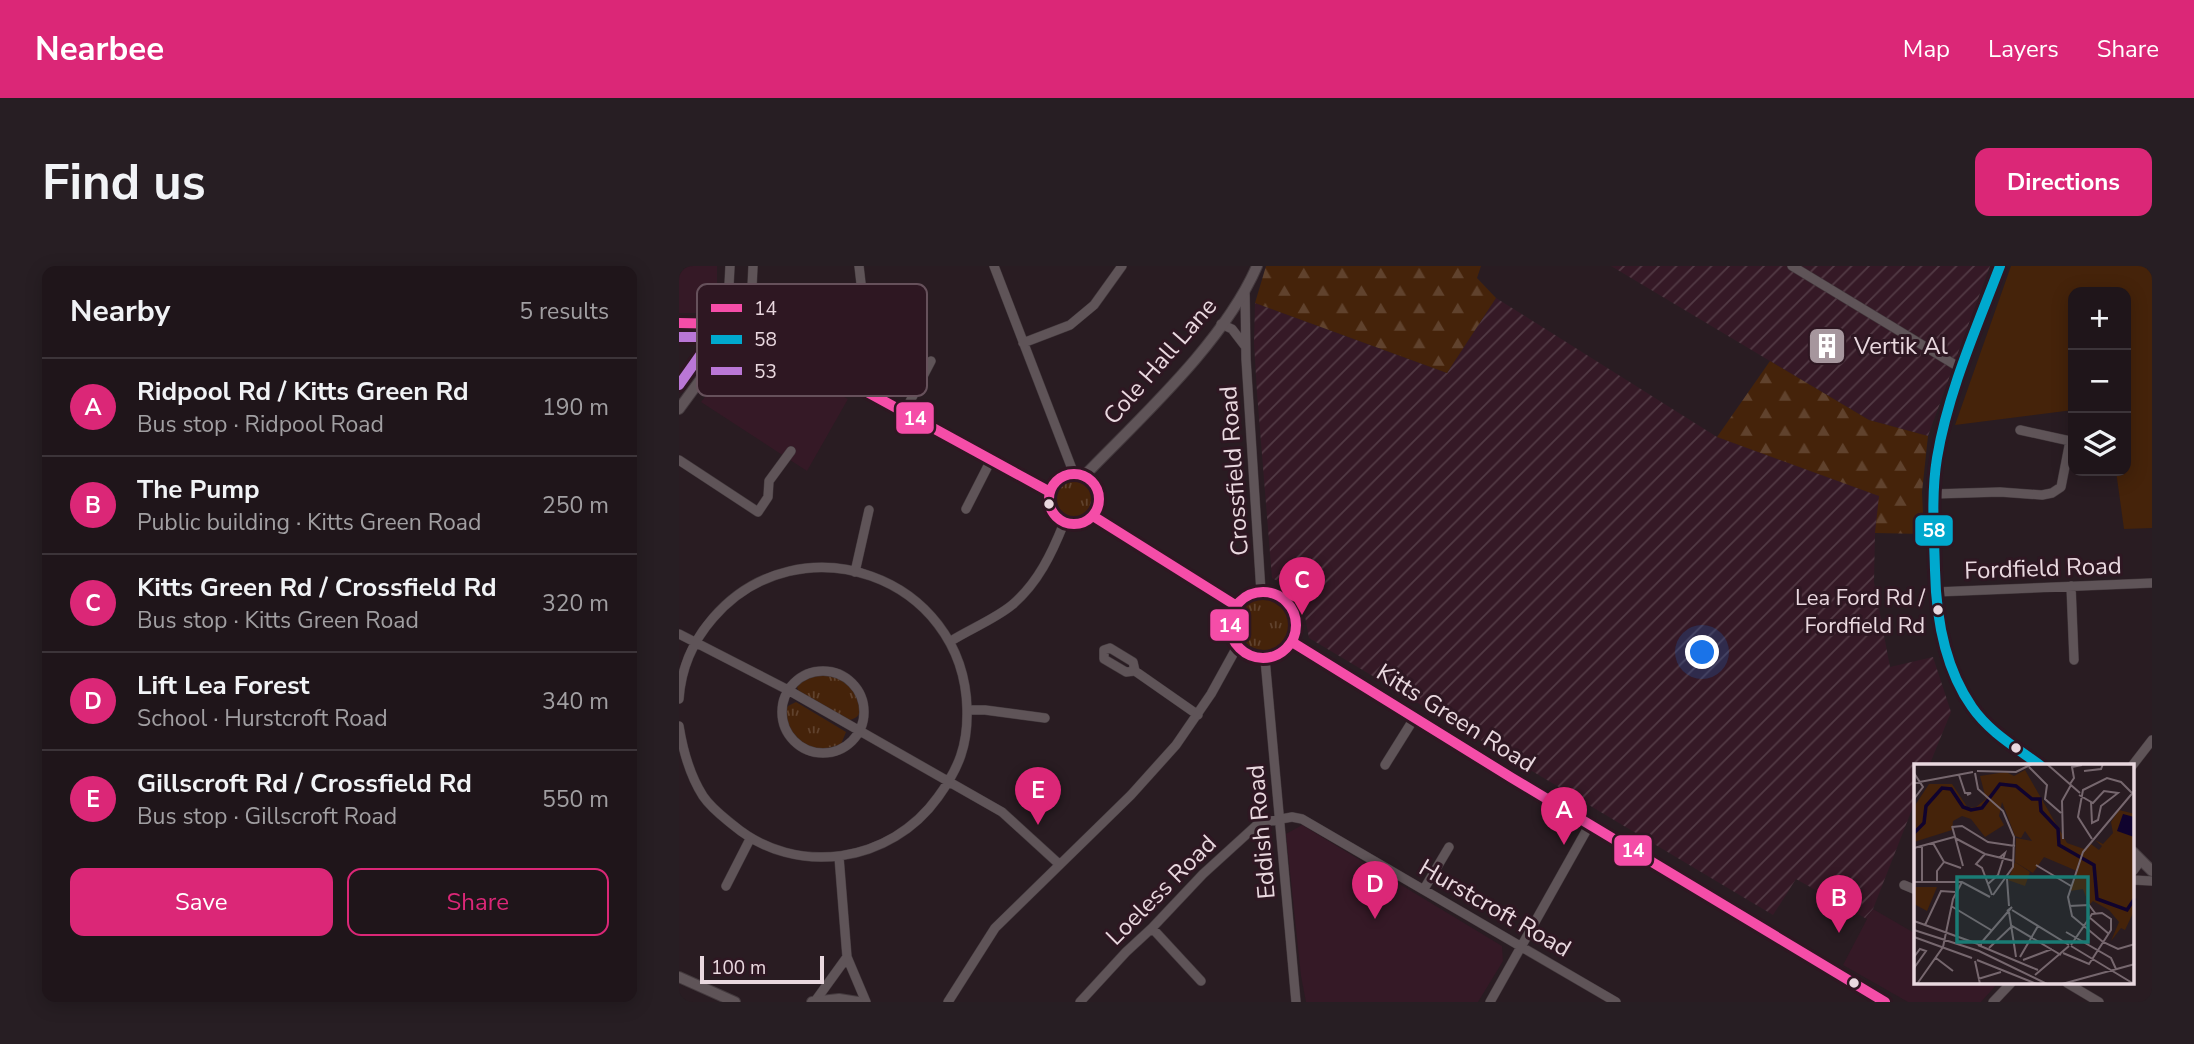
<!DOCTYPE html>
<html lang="en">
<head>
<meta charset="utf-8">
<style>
  body { margin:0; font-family:"Nunito Sans",sans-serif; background:#271e23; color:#f1f3f6 }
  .controls { position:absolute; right:21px; top:21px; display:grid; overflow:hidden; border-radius:14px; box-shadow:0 4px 18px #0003 }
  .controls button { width:63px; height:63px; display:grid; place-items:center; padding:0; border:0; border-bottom:2px solid #3c3439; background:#1f151a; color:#f1f3f6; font:35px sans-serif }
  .scale { position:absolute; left:21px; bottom:18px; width:124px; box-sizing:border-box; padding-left:7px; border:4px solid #e9d8df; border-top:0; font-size:19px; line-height:24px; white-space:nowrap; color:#e9d8df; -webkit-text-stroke:5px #2e1722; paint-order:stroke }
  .you { position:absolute; left:1024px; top:387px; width:24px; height:24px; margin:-18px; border:5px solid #fff; border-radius:50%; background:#1a73e8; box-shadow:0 0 0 10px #1a73e833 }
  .badge { display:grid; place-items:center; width:46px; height:46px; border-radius:50%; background:#db2777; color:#fff; font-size:23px; font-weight:700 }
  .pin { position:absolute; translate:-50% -58px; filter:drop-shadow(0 2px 4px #0008) }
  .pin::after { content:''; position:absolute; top:37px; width:24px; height:21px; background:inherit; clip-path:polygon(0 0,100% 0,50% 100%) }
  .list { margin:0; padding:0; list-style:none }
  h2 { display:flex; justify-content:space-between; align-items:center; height:91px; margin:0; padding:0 28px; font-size:30px }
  h2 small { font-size:23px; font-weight:400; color:#a19fa2 }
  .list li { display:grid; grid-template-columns:46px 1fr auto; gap:21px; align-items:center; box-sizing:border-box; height:98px; padding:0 28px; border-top:2px solid #3c3439 }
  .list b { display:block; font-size:26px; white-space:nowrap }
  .list p { margin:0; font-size:23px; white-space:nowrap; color:#a19fa2 }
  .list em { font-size:23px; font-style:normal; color:#a19fa2 }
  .actions { display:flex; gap:14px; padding:21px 28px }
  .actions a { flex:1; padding:16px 0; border:2px solid #db2777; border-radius:14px; text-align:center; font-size:24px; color:#db2777 }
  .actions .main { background:#db2777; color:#fff }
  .icon { flex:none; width:38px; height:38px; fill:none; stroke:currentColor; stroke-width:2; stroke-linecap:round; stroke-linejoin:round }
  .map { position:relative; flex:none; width:1473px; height:736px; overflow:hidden; border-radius:14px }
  header { display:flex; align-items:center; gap:42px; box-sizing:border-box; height:98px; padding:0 35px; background:#db2777; color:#fff }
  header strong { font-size:33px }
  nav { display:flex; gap:38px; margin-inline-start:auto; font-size:24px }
  .intro { display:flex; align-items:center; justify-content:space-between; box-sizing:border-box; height:168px; padding:0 42px }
  h1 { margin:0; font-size:49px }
  .button { padding:18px 32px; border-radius:14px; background:#db2777; color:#fff; font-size:24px; font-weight:700 }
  main { display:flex; gap:42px; padding:0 42px }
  aside { flex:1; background:#1f151a; border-radius:14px; box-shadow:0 4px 18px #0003 }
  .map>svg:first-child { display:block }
  .built { fill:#351926 }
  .industrial { fill:url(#industrial-furrows) }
  .grass { fill:url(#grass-tufts) }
  .forest { fill:url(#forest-firs) }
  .green { fill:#45230a }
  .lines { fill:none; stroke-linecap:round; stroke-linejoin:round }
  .minor-casing { stroke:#443a3e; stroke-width:10 }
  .tertiary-casing { stroke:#443a3e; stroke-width:12 }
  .minor { stroke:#5f5458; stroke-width:9 }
  .tertiary { stroke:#5f5458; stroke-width:10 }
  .bus-1-casing { stroke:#2e1722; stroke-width:16 }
  .bus-2-casing { stroke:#2e1722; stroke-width:16 }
  .bus-3-casing { stroke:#2e1722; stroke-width:16 }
  .bus-1 { stroke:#f54da8; stroke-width:10 }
  .bus-2 { stroke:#00a9ce; stroke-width:10 }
  .bus-3 { stroke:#ba77d6; stroke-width:10 }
  .bus-dot { fill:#e9d8df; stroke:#2e1722; stroke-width:2.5 }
  .labels { text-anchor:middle; stroke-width:6; stroke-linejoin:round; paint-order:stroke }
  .bus-label { font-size:22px; fill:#e9d8df; stroke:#2e1722; text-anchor:end }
  .poi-label { font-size:24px; fill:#e9d8df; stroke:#2e1722; text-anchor:start }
  .street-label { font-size:24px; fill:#e9d8df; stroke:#2e1722 }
  .inset-river { fill:none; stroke:#10032e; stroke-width:3.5 }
  .inset-road { fill:none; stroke:#76676e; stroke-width:2 }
  .view { fill:#1a7b74; fill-opacity:0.15; stroke:#1a7b74; stroke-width:3.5 }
  .inset-edge { fill:none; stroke:#e9d8df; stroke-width:3.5 }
  .key { fill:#2e1722; stroke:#66515b; stroke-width:2 }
  .key-label { font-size:19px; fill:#e9d8df }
  .line-badge { stroke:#2e1722; stroke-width:2.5 }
  .badge-label { font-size:19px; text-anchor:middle; font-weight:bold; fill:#fff }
</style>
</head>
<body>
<header>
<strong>Nearbee</strong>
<nav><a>Map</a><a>Layers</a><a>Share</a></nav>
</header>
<div class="intro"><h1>Find us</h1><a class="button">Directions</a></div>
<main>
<aside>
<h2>Nearby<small>5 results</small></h2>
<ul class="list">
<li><span class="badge">A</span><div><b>Ridpool Rd / Kitts Green Rd</b><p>Bus stop · Ridpool Road</p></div><em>190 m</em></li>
<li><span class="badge">B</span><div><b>The Pump</b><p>Public building · Kitts Green Road</p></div><em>250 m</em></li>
<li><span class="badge">C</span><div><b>Kitts Green Rd / Crossfield Rd</b><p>Bus stop · Kitts Green Road</p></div><em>320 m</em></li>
<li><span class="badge">D</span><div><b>Lift Lea Forest</b><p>School · Hurstcroft Road</p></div><em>340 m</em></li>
<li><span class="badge">E</span><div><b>Gillscroft Rd / Crossfield Rd</b><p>Bus stop · Gillscroft Road</p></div><em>550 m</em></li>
</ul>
<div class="actions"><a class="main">Save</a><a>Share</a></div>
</aside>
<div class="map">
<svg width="1473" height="736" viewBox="0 0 1473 736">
  <defs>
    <pattern id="industrial-furrows" width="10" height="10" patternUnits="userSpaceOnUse" patternTransform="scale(1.75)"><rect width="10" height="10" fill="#351926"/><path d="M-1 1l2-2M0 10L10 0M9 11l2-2" fill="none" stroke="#523a45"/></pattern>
    <pattern id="grass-tufts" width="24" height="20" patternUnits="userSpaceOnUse" patternTransform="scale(1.75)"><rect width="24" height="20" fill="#45230a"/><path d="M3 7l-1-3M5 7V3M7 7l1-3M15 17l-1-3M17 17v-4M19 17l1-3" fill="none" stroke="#60422d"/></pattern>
    <pattern id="forest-firs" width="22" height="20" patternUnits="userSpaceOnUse" patternTransform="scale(1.75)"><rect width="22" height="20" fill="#45230a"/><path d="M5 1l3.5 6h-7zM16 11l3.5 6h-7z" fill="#60422d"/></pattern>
  </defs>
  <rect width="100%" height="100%" fill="#291c22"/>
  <path class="built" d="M0 0H38V35L27 47H0Z
    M68 78 169 133 128 205 22 136Z
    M623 559 823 680 824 695 799 736H627L622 710 607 568Z
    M1194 643 1237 668V717H1319L1302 736H1229L1164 699 1188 653 1186 652Z"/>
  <path class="industrial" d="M932 0H1311L1249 170 1190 154Z
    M817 32 1038 171 1201 230 1196 267 1195 316 1211 401 1254 391 1272 446 1250 500H1237V533L1194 643 1186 652 1117 613 1094 649 630 372 623 334 611 322 593 312 578 127 575 77 576 37 768 107Z"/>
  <path class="grass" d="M376 233a19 19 0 1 1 38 0a19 19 0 1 1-38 0Z
    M559 358a26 26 0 1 1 52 0a26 26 0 1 1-52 0Z
    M150 409C156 410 162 411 166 414 178 422 192 449 171 454L120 427 118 421C125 408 137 409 150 409Z
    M117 436 167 466 162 478C131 491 112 476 106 445L109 440Z"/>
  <path class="forest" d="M587 0H802L798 12 817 32 768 107 576 37Z
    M1091 95 1190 154 1249 170 1243 226 1245 268 1196 267 1200 230 1038 171Z"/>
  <path class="green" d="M1332 0H1473V262L1445 263 1437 205H1447V26H1394V144L1276 159Z"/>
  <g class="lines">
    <g class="minor-casing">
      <path id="minor" d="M180 0 183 26
        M315 0 395 208
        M1113 0 1283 103
        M566 25 567 93 582 326
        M48 58 51 0
        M542 58 553 63 566 80
        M71 63 74 0
        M344 77 391 59 415 39 443 0
        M225 147 252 95
        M0 194 79 246 89 231 90 215 112 185
        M1255 228 1321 226 1363 229 1373 227 1382 221 1391 175 1341 164
        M287 243 312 194
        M176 306 190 244
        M1392 320 1395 394
        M1257 326 1473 317
        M0 368 109 424 323 546 380 598
        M272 375C291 363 316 353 333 339 359 317 373 287 385 257
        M586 393 617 736
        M103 446a41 41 0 1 1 82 0a41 41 0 1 1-82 0Z
        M456 405 454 396 431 382 425 384V393L447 406 456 405 519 449
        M0 433C2 403 14 375 34 352 120 252 285 310 288 443 289 479 280 502 259 531 212 597 117 612 54 559 43 550 32 542 24 530 10 508 4 485 0 460
        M288 444H306L366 452
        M706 499 736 451
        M1453 500 1473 474
        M160 591 168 691 187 736
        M1454 605 1462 594
        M1454 614 1473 615
        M1225 619 1237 624
        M47 620 71 573
        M745 623 770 581
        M473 662 522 715
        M1388 717 1420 736
        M137 734 168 691
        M269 736 316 662 452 529 497 479 532 428 558 381
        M401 736 447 686 473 662 524 608 580 557 613 551 623 553 937 736
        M811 736 911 558
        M1314 736 1332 717"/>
    </g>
    <g class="tertiary-casing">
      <path id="tertiary" d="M1321 0C1297 63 1269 126 1258 192 1254 217 1255 242 1255 267 1256 326 1256 391 1293 441 1310 465 1338 482 1362 500
        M0 57 48 58 84 69 371 226
        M0 143 44 83 53 59
        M370 233a25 25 0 1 1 50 0a25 25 0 1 1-50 0Z
        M405 210C463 150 545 76 578 0
        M414 250 556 339
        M550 359a34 34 0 1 1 68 0a34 34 0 1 1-68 0Z
        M613 376 833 512 1206 736
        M1454 586 1473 605
        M0 711 56 736
        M133 736 160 733 179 736"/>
    </g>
    <use href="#minor" class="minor"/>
    <use href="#tertiary" class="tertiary"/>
    <g class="bus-1-casing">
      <path id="bus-1" d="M0 57 48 58 84 69 371 226
        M370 233a25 25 0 1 1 50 0a25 25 0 1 1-50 0Z
        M414 250 556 339
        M551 359a33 33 0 1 1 66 0a33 33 0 1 1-66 0Z
        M613 376 833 512 1206 736"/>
    </g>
    <g class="bus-2-casing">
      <path id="bus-2" d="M1321 0C1297 63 1269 126 1258 192 1252 229 1255 267 1256 304 1257 352 1265 401 1293 441 1310 466 1338 482 1362 500"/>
    </g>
    <g class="bus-3-casing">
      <path id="bus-3" d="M0 119 34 71H0"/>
    </g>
    <use href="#bus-1" class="bus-1"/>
    <use href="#bus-2" class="bus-2"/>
    <use href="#bus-3" class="bus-3"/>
  </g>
  <defs>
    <g id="building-square" transform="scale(2.0125)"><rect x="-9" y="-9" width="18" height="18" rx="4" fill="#a6969d" stroke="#2e1722"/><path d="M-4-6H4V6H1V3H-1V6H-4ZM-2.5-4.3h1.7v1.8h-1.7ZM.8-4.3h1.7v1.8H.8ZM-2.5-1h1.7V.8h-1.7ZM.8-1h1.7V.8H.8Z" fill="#fff"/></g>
  </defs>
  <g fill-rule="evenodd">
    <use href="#building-square" x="1148" y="80"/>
  </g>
  <g class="bus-dot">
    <circle cx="370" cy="238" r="6"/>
    <circle cx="1259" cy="344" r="6"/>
    <circle cx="1337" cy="482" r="6"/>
    <circle cx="1175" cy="717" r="6"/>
  </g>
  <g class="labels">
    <g class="bus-label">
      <text x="1246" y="339">Lea Ford Rd /<tspan x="1246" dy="28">Fordfield Rd</tspan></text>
    </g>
    <g class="poi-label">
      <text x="1175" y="88">Vertik Al</text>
    </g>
    <g class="street-label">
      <text transform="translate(481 95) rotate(-49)" y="8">Cole Hall Lane</text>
      <text transform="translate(555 205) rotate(-94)" y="8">Crossfield Road</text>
      <text transform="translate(1364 302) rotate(-2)" y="8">Fordfield Road</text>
      <text transform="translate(777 452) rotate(32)" y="8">Kitts Green Road</text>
      <text transform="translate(582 566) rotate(-95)" y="8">Eddish Road</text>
      <text transform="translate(482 624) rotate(-45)" y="8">Loeless Road</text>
      <text transform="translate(816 642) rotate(30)" y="8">Hurstcroft Road</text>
    </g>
  </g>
  <g transform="translate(1235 498)">
    <rect width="220" height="220" fill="#291c22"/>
    <path d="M101 98 116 108 111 122 94 116Z" fill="#45230a"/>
    <path d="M111 6 153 79 170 85 177 80 185 86 188 82 181 76 189 80 199 69 197 58 205 46 221 50 220 147 211 166 207 164 197 177 205 158 195 146 179 137 175 141 169 125 156 127 163 107 130 93 119 109 101 98 102 74 118 77 111 67 107 74 101 72 88 38 85 52 90 61 71 73 57 55 48 52 39 57 38 66 0 78V43L15 20H38L54 44 62 43 72 35 66 12 92 8 100 12ZM0 123H23L13 147 0 140Z" fill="#45230a"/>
    <path d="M209 50 220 53V73L203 67Z" fill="#10032e"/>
    <path class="inset-river" d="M0 69 10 59 12 42 28 24 37 25 49 43 57 46 68 44 86 20 102 22 118 35H126L127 47 144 65 145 81 180 101 183 135 213 146 221 134"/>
    <path class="inset-road" d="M18 0H52M133 0 166 29M115 3 133 21 131 35 147 49M63 7 102 8 118 0M170 7 187 5 189 0M0 9 9 23 0 35M61 9 64 25 89 47 100 73 99 103 79 131M45 11 51 29H57L53 31M0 19 59 8M156 20 160 14 158 3 168 1M221 26 169 88 154 133 158 152 189 178 204 185 221 180M165 31 179 39 190 27 204 29 187 42 184 56 178 59 177 38M38 62 49 102M38 63 48 62 74 78 101 82M41 74 71 90 100 97M149 75 148 37 157 21M178 75 164 53 169 26 193 14 207 18 218 29M19 79 30 98 47 104M8 82V118M0 84 40 73M71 90 62 100 68 104 78 131M122 101 157 122M93 115 95 142M0 118H48L76 133M23 118V107L30 98M74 120 84 111 91 89 85 94M37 142 77 166M155 142 175 141 181 149M98 146 155 181M95 148 102 193M175 153 195 170M0 157 64 180M11 161 27 127 41 128M0 166 65 187 133 220M152 168 197 194 202 205M0 173 58 194M67 179 98 143 93 147M68 181H64L124 206M157 182 220 220M75 184 98 162 147 191M149 189 175 200 197 166V155L188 149 178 150 157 181M0 193 6 185 12 187 0 204M106 193 124 162M22 194 39 207M63 196 123 220M109 196 138 185M61 197 66 220M121 211 155 182M64 215 87 208M3 220 29 183 39 135 48 118M148 220 221 200"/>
    <path class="view" d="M43 113H174V178H43Z"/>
    <rect width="220" height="220" class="inset-edge"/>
  </g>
  <rect x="18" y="18" width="230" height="112" rx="10" class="key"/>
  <rect x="32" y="38" width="31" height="8" fill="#f54da8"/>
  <rect x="32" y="69" width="31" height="9" fill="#00a9ce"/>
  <rect x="32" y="101" width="31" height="8" fill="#ba77d6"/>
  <g class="key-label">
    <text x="75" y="49">14</text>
    <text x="75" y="80">58</text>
    <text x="75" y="112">53</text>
  </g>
  <g class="line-badge">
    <rect x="216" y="135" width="40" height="34" rx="7" fill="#f54da8"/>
    <rect x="1235" y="248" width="40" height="33" rx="7" fill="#00a9ce"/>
    <rect x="530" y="342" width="41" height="34" rx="7" fill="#f54da8"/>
    <rect x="934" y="568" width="40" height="33" rx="7" fill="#f54da8"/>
  </g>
  <g class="badge-label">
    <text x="236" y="159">14</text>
    <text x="1255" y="271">58</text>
    <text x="551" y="366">14</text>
    <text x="954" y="591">14</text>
  </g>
</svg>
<div class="controls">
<button>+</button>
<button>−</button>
<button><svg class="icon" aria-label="layers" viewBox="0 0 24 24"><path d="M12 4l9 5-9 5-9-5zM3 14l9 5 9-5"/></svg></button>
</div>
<div class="scale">100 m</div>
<div class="you"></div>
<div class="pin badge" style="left:885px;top:579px">A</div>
<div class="pin badge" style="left:1160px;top:667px">B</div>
<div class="pin badge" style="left:623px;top:349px">C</div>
<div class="pin badge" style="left:696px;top:653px">D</div>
<div class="pin badge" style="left:359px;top:559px">E</div>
</div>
</main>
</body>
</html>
